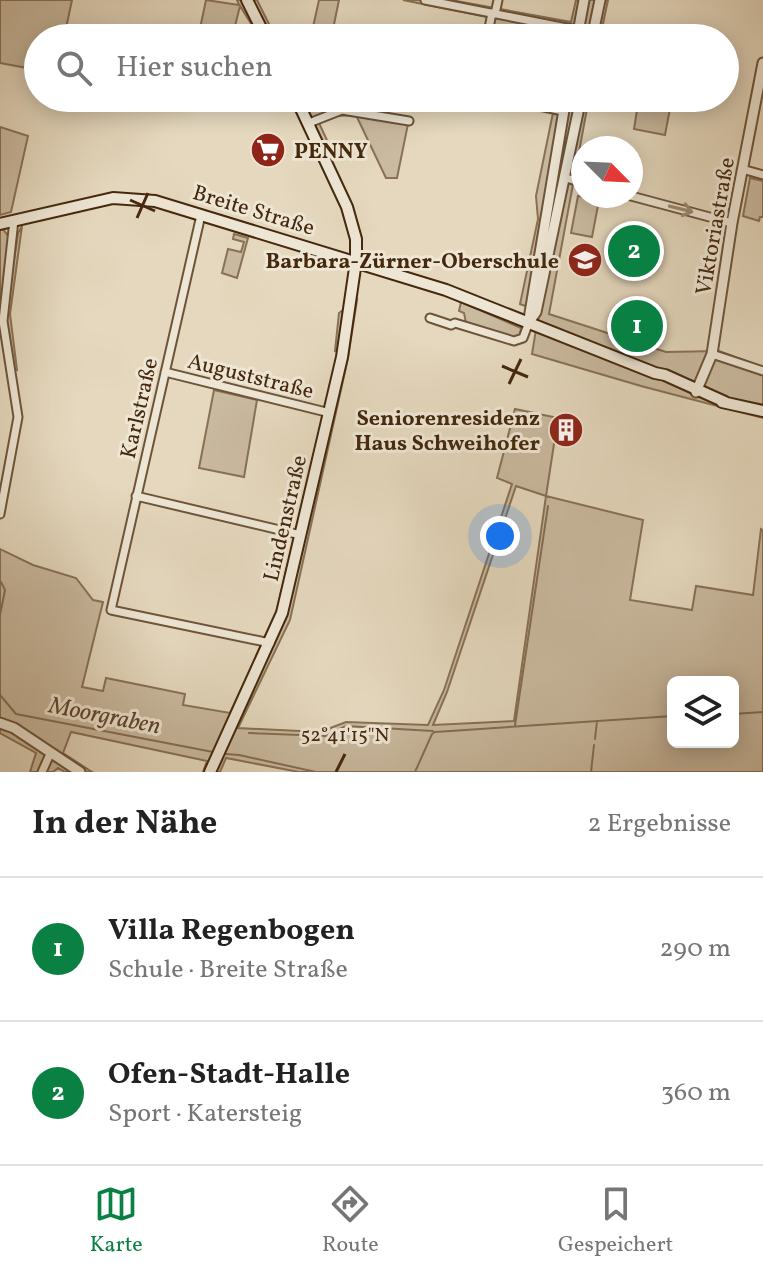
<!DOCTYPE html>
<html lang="de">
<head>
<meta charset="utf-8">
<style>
  body { margin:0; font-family:Vollkorn,serif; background:#f6f6f6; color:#222 }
  .controls { position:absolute; right:24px; bottom:24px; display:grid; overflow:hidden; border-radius:12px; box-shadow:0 4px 20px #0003 }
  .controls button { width:72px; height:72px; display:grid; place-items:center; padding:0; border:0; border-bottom:2px solid #e0e0e0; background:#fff; color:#222; font:40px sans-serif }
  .compass { position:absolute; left:571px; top:136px; width:72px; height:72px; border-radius:50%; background:#fff; box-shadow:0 4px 20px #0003; rotate:114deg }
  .you { position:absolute; left:500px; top:536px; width:28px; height:28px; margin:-20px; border:6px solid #fff; border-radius:50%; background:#1a73e8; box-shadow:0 0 0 12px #1a73e833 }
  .badge { display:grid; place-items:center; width:52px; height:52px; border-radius:50%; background:#0b8043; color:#fff; font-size:26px; font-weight:700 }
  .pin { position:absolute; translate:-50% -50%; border:4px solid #fff; box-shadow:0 2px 8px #0006 }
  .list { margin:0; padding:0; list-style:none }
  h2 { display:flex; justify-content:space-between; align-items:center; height:104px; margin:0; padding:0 32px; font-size:34px }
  h2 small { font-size:26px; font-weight:400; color:#767676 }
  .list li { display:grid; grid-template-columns:52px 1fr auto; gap:24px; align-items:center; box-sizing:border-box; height:144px; padding:0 32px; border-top:2px solid #e0e0e0 }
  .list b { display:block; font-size:30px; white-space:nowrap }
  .list p { margin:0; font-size:26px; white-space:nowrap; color:#767676 }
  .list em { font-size:26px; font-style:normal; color:#767676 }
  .icon { flex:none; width:44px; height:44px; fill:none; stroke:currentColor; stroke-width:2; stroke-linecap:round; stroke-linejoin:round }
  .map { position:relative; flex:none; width:763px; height:772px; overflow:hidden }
  .search { position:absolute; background:#fff; box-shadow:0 4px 20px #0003; left:24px; right:24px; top:24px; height:88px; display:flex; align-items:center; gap:20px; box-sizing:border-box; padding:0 28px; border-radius:44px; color:#767676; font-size:30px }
  .sheet { height:392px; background:#fff }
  nav { display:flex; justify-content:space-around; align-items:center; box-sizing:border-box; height:112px; border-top:2px solid #e0e0e0; background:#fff; font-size:22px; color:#767676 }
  nav a { display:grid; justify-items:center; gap:4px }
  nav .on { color:#0b8043 }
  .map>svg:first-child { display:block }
  .green { fill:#cabaa0; stroke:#887156; stroke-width:2; fill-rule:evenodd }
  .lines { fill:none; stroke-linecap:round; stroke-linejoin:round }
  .stream { stroke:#856e53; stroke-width:2 }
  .minor-casing { stroke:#6d5439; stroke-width:11 }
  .tertiary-casing { stroke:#6d5439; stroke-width:13 }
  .secondary-casing { stroke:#45280d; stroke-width:14 }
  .minor { stroke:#eee6d5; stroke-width:7 }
  .tertiary { stroke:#eee6d5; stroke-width:9 }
  .secondary { stroke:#eee6d5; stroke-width:10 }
  .oneway { stroke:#9a8771 }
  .ticks { fill:none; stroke:#45280d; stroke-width:3 }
  .labels { text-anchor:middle; stroke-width:6; stroke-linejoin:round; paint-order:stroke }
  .poi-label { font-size:22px; font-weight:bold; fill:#45280d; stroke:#eee6d5; text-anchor:end }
  .street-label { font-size:22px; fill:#45280d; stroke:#eee6d5 }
  .water-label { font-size:24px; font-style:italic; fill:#60452a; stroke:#eee6d5 }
  .ticks-label { font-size:20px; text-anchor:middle; fill:#45280d; stroke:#eee6d5; stroke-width:6; stroke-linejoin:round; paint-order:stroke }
</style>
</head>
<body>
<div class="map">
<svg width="763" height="772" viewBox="0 0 763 772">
  <rect width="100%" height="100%" fill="#e5d8be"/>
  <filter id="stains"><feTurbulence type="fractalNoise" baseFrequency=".0025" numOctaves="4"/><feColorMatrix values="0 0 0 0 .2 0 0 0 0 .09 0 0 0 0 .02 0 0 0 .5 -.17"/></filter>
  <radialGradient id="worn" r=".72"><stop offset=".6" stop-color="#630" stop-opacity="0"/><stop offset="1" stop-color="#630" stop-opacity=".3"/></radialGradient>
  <path class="green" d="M0 0H72L64 38H38V70L0 63Z
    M206 0 239 5 237 0H257L276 38H260L240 6 232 38H198Z
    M319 0H339L332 34 353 38H292L311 36Z
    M403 0H451L571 22 576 0H608L600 38H562L491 25 492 18Z
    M290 98H304L311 110 340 107 363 110 364 107 409 119 397 178H386L356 115 335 116 319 123 332 151 314 146Z
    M556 98H589L549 314 666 352 719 351 763 367V418L641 386 532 354 539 311 520 304 538 219 536 196Z
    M639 98H672L665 135 634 129Z
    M0 127 28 136 11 212 0 215Z
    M750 178 763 181V217H760L759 221 743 216Z
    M578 196 599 200 592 237 571 233Z
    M22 226 10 314 17 370 14 369 6 314 18 233Z
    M3 229 10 239 0 320V230Z
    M234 234 248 238 237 278 222 273 228 249 241 252 244 242 233 239Z
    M357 300 348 358 290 620 238 728 320 732 346 722 428 725 444 690 512 484 497 478 515 409 558 418 546 496 643 520 630 600 692 610 696 586 753 595 761 529 763 530V772H299L226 758 220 772H203L207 761 71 732 63 753 92 772H65L58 768 53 772H30L36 753 0 733V549L33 565 76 578 93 600 103 602 82 687 103 691 106 678 185 694 183 705 230 713 276 613 338 352 335 351 339 313ZM516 486 546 496 514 721 433 725 447 692ZM673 682H733V742H673Z
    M461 302 521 328 520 335 513 338 466 323 464 313 459 311Z
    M214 390 257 400 244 477 199 468Z"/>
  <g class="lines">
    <path class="stream" d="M0 615 5 590 1 582
      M0 695 16 714 213 752
      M733 714 763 712
      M515 725 548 506
      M249 733 326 736 346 726 433 731
      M595 739 597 721
      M226 754 239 755 316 772
      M415 772 432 734 435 732 673 716
      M591 772 594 745"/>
    <g class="minor-casing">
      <path id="minor" d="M425 0 572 29 578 33
        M495 14 498 0
        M487 38 492 13
        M500 98 563 111
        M309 123 342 110 409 121
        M742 169 763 175
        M566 178 583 183
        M631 196 732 223
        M201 215 111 610 270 643
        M430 318 451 325 455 323 514 341 523 338 529 322
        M712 354 763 371
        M165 372 330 413
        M136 496 301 535
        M0 514 18 417 3 321 14 220
        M42 772 50 754"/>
    </g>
    <g class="tertiary-casing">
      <path id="tertiary" d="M577 38 584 0
        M592 38 600 0
        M529 319 566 98
        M529 322 536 312 581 98
        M696 392 712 354 732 223 763 63
        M0 723 14 728 80 772"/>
    </g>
    <g class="secondary-casing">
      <path id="secondary" d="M247 0 266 38
        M0 224 113 198 155 201 446 290 655 373 665 375 725 402
        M722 402 763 411
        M210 772 282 613 342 357 356 261V239L347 207 296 98"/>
    </g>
    <use href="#minor" class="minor"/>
    <use href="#tertiary" class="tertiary"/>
    <use href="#secondary" class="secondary"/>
  </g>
  <defs><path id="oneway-shaft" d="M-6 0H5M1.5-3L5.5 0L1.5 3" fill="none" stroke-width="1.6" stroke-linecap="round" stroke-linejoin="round" transform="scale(2)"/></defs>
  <use class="oneway" href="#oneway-shaft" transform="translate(681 209) rotate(14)"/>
  <path class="ticks" d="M130 200 155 211M137 218 148 193M502 366 528 377M509 384 521 359M336 772 345 754"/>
  <defs>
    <g id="supermarket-disc" transform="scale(1.8)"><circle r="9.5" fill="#8f2418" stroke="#eee6d5"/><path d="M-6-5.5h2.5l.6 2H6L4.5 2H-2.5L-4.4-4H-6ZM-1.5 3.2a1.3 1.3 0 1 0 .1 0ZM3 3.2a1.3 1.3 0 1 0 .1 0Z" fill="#fff"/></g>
    <g id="school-disc" transform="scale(1.8)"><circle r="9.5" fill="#8f2418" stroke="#eee6d5"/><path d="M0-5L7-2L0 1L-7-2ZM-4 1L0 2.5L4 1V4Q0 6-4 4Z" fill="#fff"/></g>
    <g id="building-disc" transform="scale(1.8)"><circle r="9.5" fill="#8f2418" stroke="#eee6d5"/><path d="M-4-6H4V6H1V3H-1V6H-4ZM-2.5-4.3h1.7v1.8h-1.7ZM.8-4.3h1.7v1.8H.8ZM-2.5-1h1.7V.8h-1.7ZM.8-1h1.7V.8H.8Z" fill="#fff"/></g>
  </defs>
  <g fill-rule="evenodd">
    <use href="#supermarket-disc" x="268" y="150"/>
    <use href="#school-disc" x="585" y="260"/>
    <use href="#building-disc" x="566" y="430"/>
  </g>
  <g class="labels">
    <g class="poi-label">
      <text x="294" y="158" text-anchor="start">PENNY</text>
      <text x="559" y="268">Barbara-Zürner-Oberschule</text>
      <text x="540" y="425">Seniorenresidenz<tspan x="540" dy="25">Haus Schweihofer</tspan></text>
    </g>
    <g class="street-label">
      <text transform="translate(254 209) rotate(17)" y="8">Breite Straße</text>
      <text transform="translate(714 226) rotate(-80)" y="8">Viktoriastraße</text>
      <text transform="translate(251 375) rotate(14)" y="8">Auguststraße</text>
      <text transform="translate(138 408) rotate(-77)" y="8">Karlstraße</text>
      <text transform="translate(284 518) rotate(-77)" y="8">Lindenstraße</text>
    </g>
    <g class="water-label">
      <text transform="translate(105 715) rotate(11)" y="8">Moorgraben</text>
    </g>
  </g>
  <g class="ticks-label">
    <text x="345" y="741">52°41'15"N</text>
  </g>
  <rect width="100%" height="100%" filter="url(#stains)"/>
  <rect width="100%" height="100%" fill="url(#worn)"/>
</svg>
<div class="controls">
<button><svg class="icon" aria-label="layers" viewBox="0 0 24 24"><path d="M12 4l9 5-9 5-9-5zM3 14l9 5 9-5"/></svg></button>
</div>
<svg class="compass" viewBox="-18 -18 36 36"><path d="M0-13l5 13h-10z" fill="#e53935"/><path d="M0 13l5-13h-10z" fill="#767676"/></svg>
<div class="you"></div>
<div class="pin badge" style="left:637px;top:326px">1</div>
<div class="pin badge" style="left:634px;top:251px">2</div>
<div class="search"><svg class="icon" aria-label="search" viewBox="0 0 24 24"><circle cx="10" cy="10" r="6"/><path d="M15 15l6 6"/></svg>Hier suchen</div>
</div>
<section class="sheet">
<h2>In der Nähe<small>2 Ergebnisse</small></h2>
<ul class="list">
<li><span class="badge">1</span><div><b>Villa Regenbogen</b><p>Schule · Breite Straße</p></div><em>290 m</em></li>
<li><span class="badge">2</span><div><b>Ofen-Stadt-Halle</b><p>Sport · Katersteig</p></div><em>360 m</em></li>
</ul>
</section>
<nav>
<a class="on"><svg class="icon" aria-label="map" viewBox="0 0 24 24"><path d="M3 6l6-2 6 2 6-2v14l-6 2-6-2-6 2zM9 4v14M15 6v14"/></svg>Karte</a>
<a><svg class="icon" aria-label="directions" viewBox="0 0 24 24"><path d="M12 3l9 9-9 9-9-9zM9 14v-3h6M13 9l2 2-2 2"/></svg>Route</a>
<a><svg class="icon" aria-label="saved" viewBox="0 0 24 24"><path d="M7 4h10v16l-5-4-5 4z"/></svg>Gespeichert</a>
</nav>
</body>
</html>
